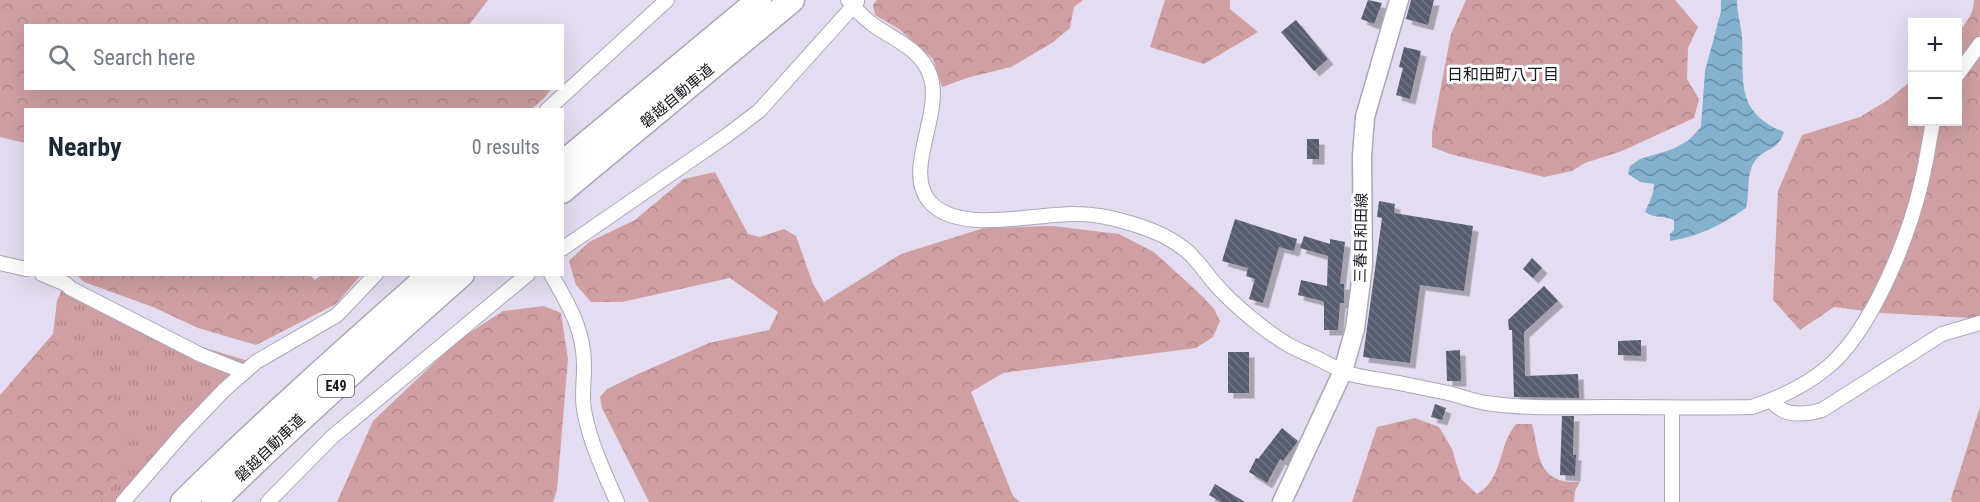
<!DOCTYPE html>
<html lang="en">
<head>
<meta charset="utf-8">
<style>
  body { margin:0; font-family:"Roboto Condensed","Noto Sans JP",sans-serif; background:#f6f6f7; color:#1f2937 }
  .controls { position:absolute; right:18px; top:18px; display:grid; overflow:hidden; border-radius:0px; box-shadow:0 6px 24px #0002 }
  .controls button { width:54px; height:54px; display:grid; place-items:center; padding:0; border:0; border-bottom:2px solid #e0e1e3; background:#fff; color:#1f2937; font:30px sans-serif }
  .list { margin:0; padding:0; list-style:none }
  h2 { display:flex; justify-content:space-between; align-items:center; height:78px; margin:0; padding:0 24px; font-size:26px }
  h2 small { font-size:20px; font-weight:400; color:#747a83 }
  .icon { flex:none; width:33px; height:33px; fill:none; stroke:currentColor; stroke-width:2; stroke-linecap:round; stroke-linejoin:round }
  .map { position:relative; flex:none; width:1980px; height:502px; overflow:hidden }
  .search { position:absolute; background:#fff; box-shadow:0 6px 24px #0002; left:24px; top:24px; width:540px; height:66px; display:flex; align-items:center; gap:15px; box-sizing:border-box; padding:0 21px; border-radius:0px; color:#747a83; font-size:22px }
  .panel { position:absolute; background:#fff; box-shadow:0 6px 24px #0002; left:24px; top:108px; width:540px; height:168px; border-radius:0px }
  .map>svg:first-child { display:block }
  .grass { fill:url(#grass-tufts) }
  .forest { fill:url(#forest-crowns) }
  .water { fill:url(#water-waves) }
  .building { fill:url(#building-back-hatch); filter:url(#shadow) }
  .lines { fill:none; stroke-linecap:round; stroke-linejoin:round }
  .minor-casing { stroke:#ada5b8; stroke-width:16 }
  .secondary-casing { stroke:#ada5b8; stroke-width:21 }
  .motorway-casing { stroke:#ada5b8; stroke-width:27 }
  .minor { stroke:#fff; stroke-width:14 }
  .secondary { stroke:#fff; stroke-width:18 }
  .motorway { stroke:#fff; stroke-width:24 }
  .labels { text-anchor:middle; stroke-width:6; stroke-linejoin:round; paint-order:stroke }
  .shield { fill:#fff; stroke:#5e5c61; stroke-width:1.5 }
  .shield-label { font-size:14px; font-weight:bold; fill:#19161d }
  .street-label { font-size:15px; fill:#19161d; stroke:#fff }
  .neighbourhood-label { font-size:16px; fill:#19161d; stroke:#fff }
</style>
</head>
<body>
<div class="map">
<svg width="1980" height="502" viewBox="0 0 1980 502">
  <defs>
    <pattern id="grass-tufts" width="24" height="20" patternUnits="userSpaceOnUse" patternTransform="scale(1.5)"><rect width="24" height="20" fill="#cf9fa3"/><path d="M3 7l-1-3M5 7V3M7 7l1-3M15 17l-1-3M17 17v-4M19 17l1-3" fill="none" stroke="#b1888c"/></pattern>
    <pattern id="forest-crowns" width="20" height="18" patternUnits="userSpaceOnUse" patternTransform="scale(1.5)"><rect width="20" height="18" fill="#cf9fa3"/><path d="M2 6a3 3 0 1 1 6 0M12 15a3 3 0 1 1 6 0" fill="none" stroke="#b1888c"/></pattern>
    <pattern id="water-waves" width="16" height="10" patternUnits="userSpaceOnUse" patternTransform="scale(1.5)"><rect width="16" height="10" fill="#83b1ce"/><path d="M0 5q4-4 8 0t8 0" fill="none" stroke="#6a8fa7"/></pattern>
    <pattern id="building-back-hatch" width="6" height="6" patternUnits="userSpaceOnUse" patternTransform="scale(1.5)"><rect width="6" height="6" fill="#575d6e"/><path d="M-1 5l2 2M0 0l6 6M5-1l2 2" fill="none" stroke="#707481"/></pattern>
    <filter id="shadow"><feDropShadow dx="5.5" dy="5.5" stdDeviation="0" flood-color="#0004"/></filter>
  </defs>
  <rect width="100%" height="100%" fill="#e4dcf0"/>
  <path class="grass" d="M64 285 131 326 252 362 124 502H100L123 471 88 360 53 334 57 301Z"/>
  <path class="forest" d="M0 0H488L469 25 26 26V88L551 89 544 98 531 110H26L25 143 0 137Z
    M877 0H1083L1074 7 1070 28 1052 43 1011 67 970 77 942 87 933 59 899 29 875 15 873 4Z
    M1165 0H1230V9L1258 32 1204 64 1150 47Z
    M1466 0H1675L1698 27 1688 48 1687 79 1699 99 1694 118 1622 151 1585 163 1572 171 1544 177 1450 154 1432 147V133L1451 34Z
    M1974 0H1980V327L1971 318 1881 313 1834 307 1800 330 1773 300 1778 191 1802 135 1860 117 1888 100 1912 80V122H1958V33C1966 23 1974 13 1974 0Z
    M715 172 748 234 760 237 784 229 796 236 813 284 824 302 901 254 984 228 1053 226 1119 234 1154 252 1202 296 1214 309 1220 321 1213 337 1196 348 1003 373 971 392 1013 496 1020 502H649L602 408 600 397 607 389 638 374 709 343 769 330 778 312 730 278 622 302H591L576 285 569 261 589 242 635 220 684 179Z
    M309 275 315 280 322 275H361L336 304 256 345 198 328 153 307 84 282 77 275Z
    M544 306 561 313 568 359 557 490 553 502H337L373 421 457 341 503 311Z
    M53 334 88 359 113 396 122 416 123 471 100 502H0V395Z
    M1980 407V502H1952L1951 499Z
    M1415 418 1439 427 1452 449 1461 479 1477 494C1503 480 1498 445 1516 424H1532C1540 456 1537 484 1580 482L1575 491 1574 502H1352L1377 427Z"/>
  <path class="water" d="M1721 0H1737C1737 14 1741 24 1742 37 1744 82 1735 112 1784 132 1778 152 1763 148 1755 161 1746 173 1750 193 1746 208 1724 224 1697 237 1670 241V234L1674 230V220C1663 215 1655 219 1645 212 1649 202 1654 195 1654 184L1640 182 1628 174 1630 166 1640 159 1673 149 1689 140 1701 127 1705 71 1721 11Z"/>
  <path class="building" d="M1368 0 1382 3 1374 24 1361 19Z
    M1411 0H1434L1428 25 1406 19Z
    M1296 20 1328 59 1314 71 1281 32Z
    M1404 47 1421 51 1410 99 1396 95 1403 68 1399 67Z
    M1307 139H1319V159H1307Z
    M1379 201 1395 204 1394 213 1473 226 1464 291 1420 285 1410 363 1363 357 1382 218 1377 217Z
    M1235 219 1297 239 1294 251 1279 247 1263 303 1249 299 1255 279 1246 276 1248 268 1222 261Z
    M1304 236 1330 244V239L1345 242 1340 284H1344V303H1340L1338 330H1324V302L1322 301 1298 295 1301 280 1327 286 1328 256 1300 248Z
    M1532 258 1542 268 1533 278 1523 269Z
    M1544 286 1558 301 1524 332 1525 376 1578 374 1579 398 1514 397 1512 330H1509L1508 320Z
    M1641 340V356L1618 355V341Z
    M1460 350 1461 381H1447L1446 351Z
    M1228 352H1249V393H1228Z
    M1435 404 1446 408 1442 420 1431 417Z
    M1562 416H1574L1573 455H1576L1575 476 1560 475Z
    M1282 428 1298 441 1283 461 1280 459 1267 483 1249 472 1256 458 1258 459Z
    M1215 484 1245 502H1221L1209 495Z"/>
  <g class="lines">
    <g class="minor-casing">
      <path id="minor" d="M848 0C855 9 863 17 872 24 893 39 921 49 930 75 944 113 902 171 930 202 959 235 1036 213 1077 214 1096 214 1114 218 1133 224 1153 230 1172 238 1188 252 1199 262 1207 275 1217 286 1234 305 1265 331 1287 344 1295 349 1304 352 1312 356 1326 362 1339 371 1354 375 1370 379 1387 380 1404 384 1418 387 1433 390 1448 393 1461 396 1473 401 1486 403 1527 409 1569 407 1611 407 1658 407 1705 408 1752 407 1779 398 1807 385 1829 366 1872 329 1908 239 1921 184 1926 164 1929 142 1933 122
        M1958 74 1980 44
        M547 110 667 0
        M562 249 726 136 759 111 857 2
        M0 263 26 269
        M42 274 66 284 70 288 201 355 244 372
        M551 274C569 306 585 331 584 369 584 385 581 399 585 415 591 445 605 474 617 502
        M1772 400C1782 417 1804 415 1822 410L1942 334 1980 323
        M123 502 183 433 224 390 256 362 337 315 376 274
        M268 502 332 437 528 274
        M1672 502V408"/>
    </g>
    <g class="secondary-casing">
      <path id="secondary" d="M1282 502 1343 371 1355 329 1363 265 1362 156 1365 117 1399 0"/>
    </g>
    <g class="motorway-casing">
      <path id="motorway" d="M562 164 759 0
        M562 191 792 0
        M183 502C263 423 346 349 431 274
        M214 502C294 423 378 349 462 274"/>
    </g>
    <use href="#minor" class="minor"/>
    <use href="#secondary" class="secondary"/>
    <use href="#motorway" class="motorway"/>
  </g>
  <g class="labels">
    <rect class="shield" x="318" y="375" width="36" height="22" rx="4.5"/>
    <g class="shield-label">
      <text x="336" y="391">E49</text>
    </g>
    <g class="street-label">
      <text transform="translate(677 96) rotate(-40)" y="5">磐越自動車道</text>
      <text transform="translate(1361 238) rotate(-89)" y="5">三春日和田線</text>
      <text transform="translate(270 448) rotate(-44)" y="5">磐越自動車道</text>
    </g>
    <g class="neighbourhood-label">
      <text x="1503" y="80">日和田町八丁目</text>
    </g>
  </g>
</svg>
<div class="controls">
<button>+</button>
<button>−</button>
</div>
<div class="search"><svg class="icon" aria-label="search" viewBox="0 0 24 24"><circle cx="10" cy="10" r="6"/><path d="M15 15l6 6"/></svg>Search here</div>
<section class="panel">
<h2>Nearby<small>0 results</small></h2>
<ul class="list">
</ul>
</section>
</div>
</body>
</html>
